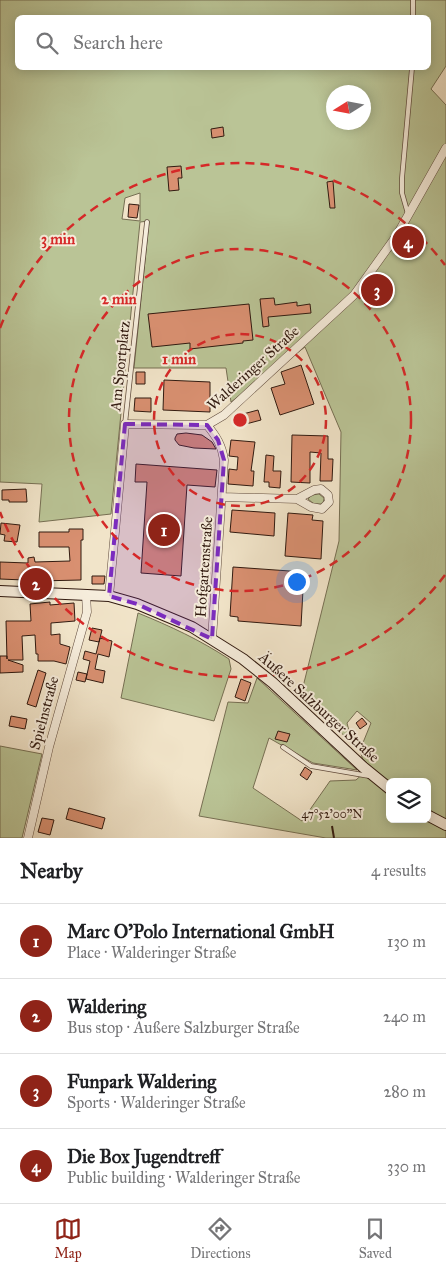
<!DOCTYPE html>
<html lang="en">
<head>
<meta charset="utf-8">
<style>
  body { margin:0; font-family:"IM FELL Great Primer",serif; background:#f6f6f6; color:#202124 }
  .controls { position:absolute; right:15px; bottom:15px; display:grid; overflow:hidden; border-radius:8px; box-shadow:0 2px 12px #0003 }
  .controls button { width:45px; height:45px; display:grid; place-items:center; padding:0; border:0; border-bottom:1px solid #e0e0e0; background:#fff; color:#202124; font:25px sans-serif }
  .compass { position:absolute; left:326px; top:85px; width:45px; height:45px; border-radius:50%; background:#fff; box-shadow:0 2px 12px #0003; rotate:259deg }
  .you { position:absolute; left:296px; top:581px; width:18px; height:18px; margin:-12px; border:4px solid #fff; border-radius:50%; background:#1a73e8; box-shadow:0 0 0 8px #1a73e833 }
  .badge { display:grid; place-items:center; width:32px; height:32px; border-radius:50%; background:#8f2418; color:#fff; font-size:16px; font-weight:700 }
  .pin { position:absolute; translate:-50% -50%; border:2px solid #fff; box-shadow:0 1px 5px #0006 }
  .list { margin:0; padding:0; list-style:none }
  h2 { display:flex; justify-content:space-between; align-items:center; height:65px; margin:0; padding:0 20px; font-size:21px }
  h2 small { font-size:16px; font-weight:400; color:#757577 }
  .list li { display:grid; grid-template-columns:32px 1fr auto; gap:15px; align-items:center; box-sizing:border-box; height:75px; padding:0 20px; border-top:1px solid #e0e0e0 }
  .list b { display:block; font-size:19px; white-space:nowrap }
  .list p { margin:0; font-size:16px; white-space:nowrap; color:#757577 }
  .list em { font-size:16px; font-style:normal; color:#757577 }
  .icon { flex:none; width:28px; height:28px; fill:none; stroke:currentColor; stroke-width:2; stroke-linecap:round; stroke-linejoin:round }
  .map { position:relative; flex:none; width:446px; height:838px; overflow:hidden }
  .search { position:absolute; background:#fff; box-shadow:0 2px 12px #0003; left:15px; right:15px; top:15px; height:55px; display:flex; align-items:center; gap:12px; box-sizing:border-box; padding:0 18px; border-radius:8px; color:#757577; font-size:19px }
  .sheet { height:365px; background:#fff }
  nav { display:flex; justify-content:space-around; align-items:center; box-sizing:border-box; height:70px; border-top:1px solid #e0e0e0; background:#fff; font-size:14px; color:#757577 }
  nav a { display:grid; justify-items:center; gap:2px }
  nav .on { color:#8f2418 }
  .map>svg:first-child { display:block }
  .green { fill:#bac496; stroke:#766f53; fill-rule:evenodd }
  .building { fill:#d99071; stroke:#311a10 }
  .lines { fill:none; stroke-linecap:round; stroke-linejoin:round }
  .service-casing { stroke:#614c3e; stroke-width:5.5 }
  .minor-casing { stroke:#614c3e; stroke-width:9 }
  .secondary-casing { stroke:#311a10; stroke-width:12 }
  .service { stroke:#f6eddc; stroke-width:4 }
  .minor { stroke:#f6eddc; stroke-width:8 }
  .secondary { stroke:#f6eddc; stroke-width:10 }
  .marked { fill:#7b2cbf; fill-opacity:0.2; stroke:#7b2cbf; stroke-width:4; stroke-dasharray:10 6; stroke-linejoin:round }
  .ticks { fill:none; stroke:#311a10; stroke-width:2 }
  .ring { fill:none; stroke:#d62828; stroke-width:2.5; stroke-dasharray:9 6 }
  .labels { text-anchor:middle; stroke-width:4; stroke-linejoin:round; paint-order:stroke }
  .street-label { font-size:15px; fill:#311a10; stroke:#f6eddc }
  .ticks-label { font-size:12px; text-anchor:middle; fill:#311a10; stroke:#f6eddc; stroke-width:4; stroke-linejoin:round; paint-order:stroke }
  .centre { fill:#d62828; stroke:#f6eddc; stroke-width:2.5 }
  .ring-label { font-size:15px; text-anchor:middle; font-weight:bold; fill:#d62828; stroke:#f6eddc; stroke-width:4; stroke-linejoin:round; paint-order:stroke }
</style>
</head>
<body>
<div class="map">
<svg width="446" height="838" viewBox="0 0 446 838">
  <rect width="100%" height="100%" fill="#f1e4c9"/>
  <filter id="stains"><feTurbulence type="fractalNoise" baseFrequency=".004" numOctaves="4"/><feColorMatrix values="0 0 0 0 .2 0 0 0 0 .09 0 0 0 0 .02 0 0 0 .5 -.17"/></filter>
  <radialGradient id="worn" r=".72"><stop offset=".6" stop-color="#630" stop-opacity="0"/><stop offset="1" stop-color="#630" stop-opacity=".3"/></radialGradient>
  <path class="green" d="M0 0H446V66L431 89 446 105V838H326L199 816 228 702 248 703 257 678 357 770 313 763 269 738 253 788 302 821 330 781 356 780 366 771 360 750 371 723 357 711 347 723 352 743 301 695 339 541 341 432 305 347 231 402 226 368H134L149 221 140 222 111 514 39 522 42 484 0 482ZM18 18H428V68H18ZM334 92H364V122H334ZM140 193V221L122 219 125 198ZM390 782H427V819H390Z
    M319 494 324 498 323 504H314L308 499 312 495Z
    M138 613C170 626 200 640 229 659L231 669 214 721 121 698Z
    M0 746 42 754 22 838H0Z"/>
  <path class="building" d="M223 127 224 136 212 138 211 129Z
    M181 166 182 178H178L179 190 169 191 167 167Z
    M333 181 335 208H330L327 182Z
    M129 204 139 205 137 218 128 217Z
    M414 236 416 243 403 248 400 242Z
    M274 298 275 305 297 302V306L310 304 311 313 268 317 269 326 263 327 260 299Z
    M249 304 253 340 243 341V343L190 349V343L152 347 148 314Z
    M301 365 314 404 280 415 271 388 285 384 281 372Z
    M136 372H145V384H136Z
    M164 380 210 382V412L163 410Z
    M135 398H151V412L134 411Z
    M258 410 261 420 246 424 243 414Z
    M186 433 202 435 212 442 216 449 194 448 179 445 175 440V438L177 434Z
    M292 435 328 436V459H333L332 481H320L321 453 310 452V483L291 482Z
    M231 440 255 442 251 471H254L253 486 228 484 229 469 237 470 238 457 229 456Z
    M266 455 274 456 273 471H281L280 488 269 487V482H264Z
    M136 464 217 470 215 487 187 485 181 576 141 573 147 482H135Z
    M26 489 27 502H9V500H2V490Z
    M232 510 275 513 274 536 230 532Z
    M288 513 313 515 312 520 323 521 321 559 285 556Z
    M1 523 20 525 17 542 4 541 5 535 0 534Z
    M69 529H83V540H81V580L38 581V574L24 576V580L0 579V562L28 563V558L34 557 35 562 70 561 69 547H39V532H69Z
    M233 567 304 572 301 626 238 621V617L230 616Z
    M92 576H105L104 584H92Z
    M50 602V605L74 603 75 621 51 623V635L60 634V644L70 647 66 664 54 661H38V654H36L35 635 22 636 23 660H8L23 665V672L0 673V656H7V659L6 621H31L30 604Z
    M92 628 102 630 99 642 89 640Z
    M100 638 112 641 109 657 98 654 95 669 105 671 103 683 86 679 90 661 83 659 85 651 96 654Z
    M38 670 46 673 36 707 27 704Z
    M78 672 87 674 85 682 76 680Z
    M241 679 251 683 245 701 235 697Z
    M11 716 27 719 25 729 9 726Z
    M362 718 367 724 360 729 356 723Z
    M278 731 290 734 287 742 275 739Z
    M305 767 312 772 307 780 300 775Z
    M69 808 105 818 102 829 66 819Z
    M42 818 54 820 50 835 38 832Z"/>
  <g class="lines">
    <g class="service-casing">
      <path id="service" d="M413 0V18
        M408 214 402 193V178L412 68
        M125 424 147 222
        M283 747 311 766 369 776"/>
    </g>
    <g class="minor-casing">
      <path id="minor" d="M207 425C216 436 222 445 224 460L212 639
        M222 497 297 499 311 507 322 509 329 502 328 495 321 489 314 490 297 499
        M109 596 125 424 200 425H207L224 415 354 295 397 235 446 148
        M28 838 49 747 87 612 86 595"/>
    </g>
    <g class="secondary-casing">
      <path id="secondary" d="M0 591 109 596 137 604 192 627 243 659 273 683 363 767 390 789
        M427 815 446 825"/>
    </g>
    <use href="#service" class="service"/>
    <use href="#minor" class="minor"/>
    <use href="#secondary" class="secondary"/>
  </g>
  <path class="marked" d="M125 424 207 425 218 440 224 460 212 639 137 604 109 596Z"/>
  <path class="ticks" d="M332 826 334 838"/>
  <g class="ring">
    <circle cx="240" cy="420" r="86"/>
    <circle cx="240" cy="420" r="171"/>
    <path d="M445 575A257 257 0 0 1 0 512M0 328A257 257 0 0 1 445 265"/>
  </g>
  <g class="labels">
    <g class="street-label">
      <text transform="translate(120 366) rotate(-84)" y="5">Am Sportplatz</text>
      <text transform="translate(253 368) rotate(-42)" y="5">Walderinger Straße</text>
      <text transform="translate(204 567) rotate(-86)" y="5">Hofgartenstraße</text>
      <text transform="translate(319 707) rotate(42)" y="5">Äußere Salzburger Straße</text>
      <text transform="translate(44 713) rotate(-75)" y="5">Spielnstraße</text>
    </g>
  </g>
  <g class="ticks-label">
    <text x="332" y="818">47°52'00"N</text>
  </g>
  <circle cx="240" cy="420" r="8" class="centre"/>
  <g class="ring-label">
    <text x="58" y="244">3 min</text>
    <text x="119" y="304">2 min</text>
    <text x="179" y="364">1 min</text>
  </g>
  <rect width="100%" height="100%" filter="url(#stains)"/>
  <rect width="100%" height="100%" fill="url(#worn)"/>
</svg>
<div class="controls">
<button><svg class="icon" aria-label="layers" viewBox="0 0 24 24"><path d="M12 4l9 5-9 5-9-5zM3 14l9 5 9-5"/></svg></button>
</div>
<svg class="compass" viewBox="-18 -18 36 36"><path d="M0-13l5 13h-10z" fill="#e53935"/><path d="M0 13l5-13h-10z" fill="#757577"/></svg>
<div class="you"></div>
<div class="pin badge" style="left:164px;top:530px">1</div>
<div class="pin badge" style="left:36px;top:584px">2</div>
<div class="pin badge" style="left:377px;top:290px">3</div>
<div class="pin badge" style="left:408px;top:242px">4</div>
<div class="search"><svg class="icon" aria-label="search" viewBox="0 0 24 24"><circle cx="10" cy="10" r="6"/><path d="M15 15l6 6"/></svg>Search here</div>
</div>
<section class="sheet">
<h2>Nearby<small>4 results</small></h2>
<ul class="list">
<li><span class="badge">1</span><div><b>Marc O'Polo International GmbH</b><p>Place · Walderinger Straße</p></div><em>130 m</em></li>
<li><span class="badge">2</span><div><b>Waldering</b><p>Bus stop · Äußere Salzburger Straße</p></div><em>240 m</em></li>
<li><span class="badge">3</span><div><b>Funpark Waldering</b><p>Sports · Walderinger Straße</p></div><em>280 m</em></li>
<li><span class="badge">4</span><div><b>Die Box Jugendtreff</b><p>Public building · Walderinger Straße</p></div><em>330 m</em></li>
</ul>
</section>
<nav>
<a class="on"><svg class="icon" aria-label="map" viewBox="0 0 24 24"><path d="M3 6l6-2 6 2 6-2v14l-6 2-6-2-6 2zM9 4v14M15 6v14"/></svg>Map</a>
<a><svg class="icon" aria-label="directions" viewBox="0 0 24 24"><path d="M12 3l9 9-9 9-9-9zM9 14v-3h6M13 9l2 2-2 2"/></svg>Directions</a>
<a><svg class="icon" aria-label="saved" viewBox="0 0 24 24"><path d="M7 4h10v16l-5-4-5 4z"/></svg>Saved</a>
</nav>
</body>
</html>
